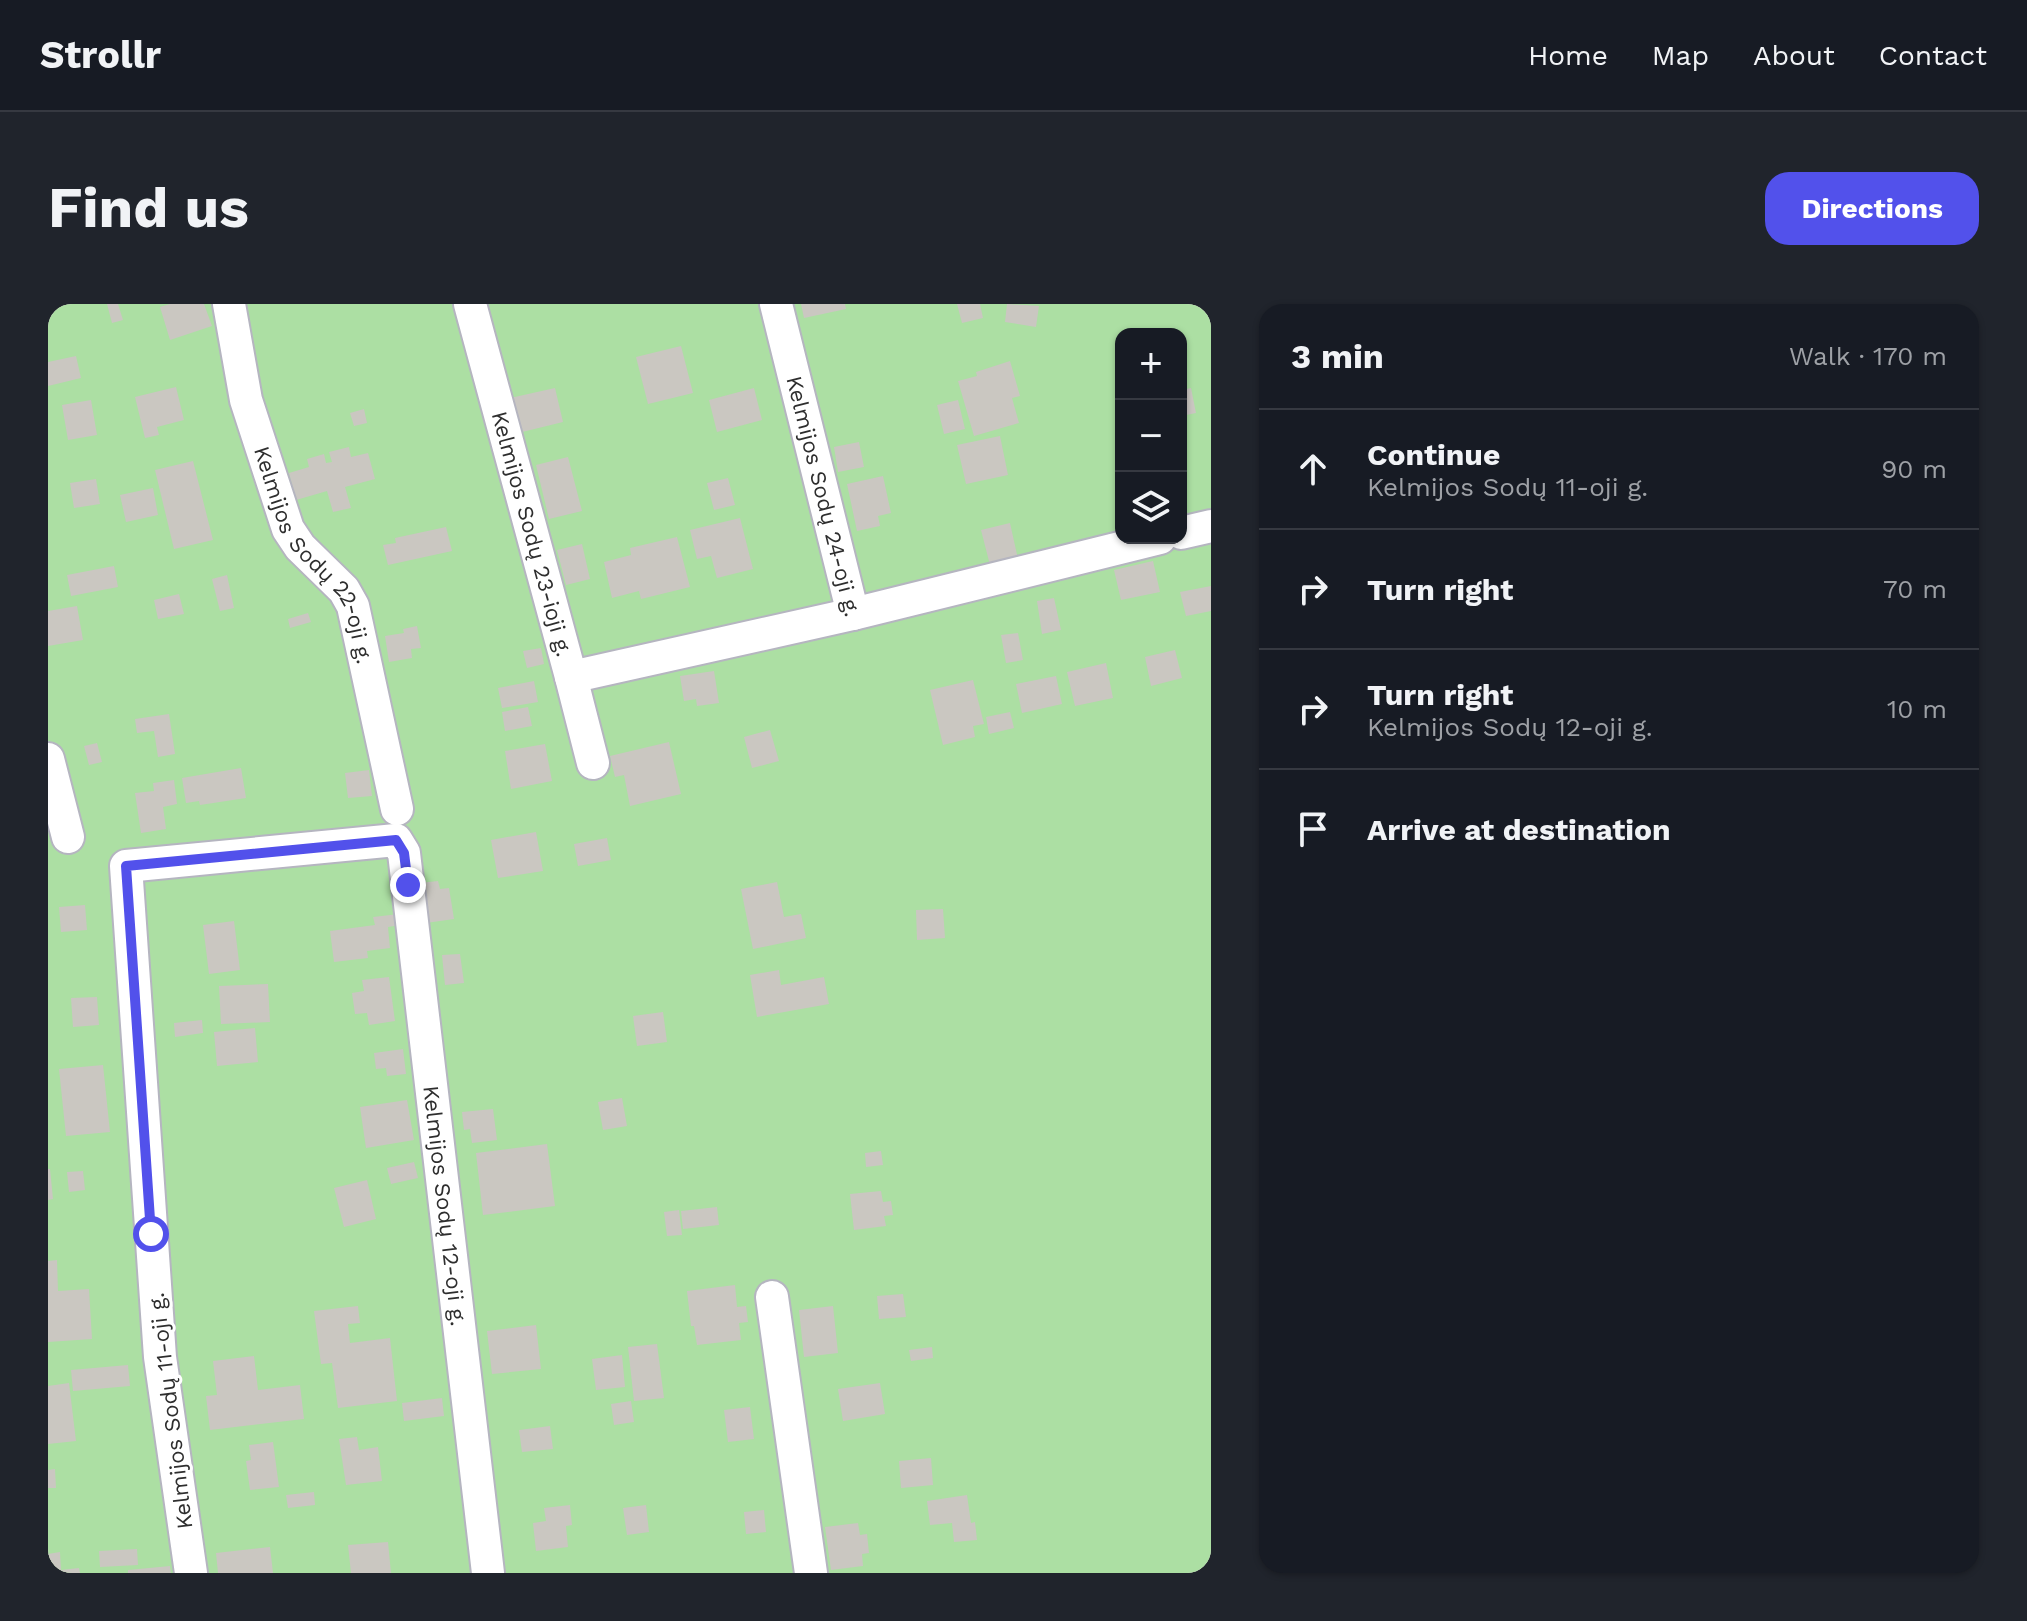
<!DOCTYPE html>
<html lang="en">
<head>
<meta charset="utf-8">
<style>
  body { margin:0; font-family:"Work Sans",sans-serif; background:#20242c; color:#f1f3f6 }
  .controls { position:absolute; right:24px; top:24px; display:grid; overflow:hidden; border-radius:16px; box-shadow:0 2px 6px #0004 }
  .controls button { width:72px; height:72px; display:grid; place-items:center; padding:0; border:0; border-bottom:2px solid #363941; background:#171b24; color:#f1f3f6; font:40px sans-serif }
  .stop { position:absolute; width:24px; height:24px; margin:-18px; border:6px solid #5251eb; border-radius:50%; background:#fff }
  .stop.end { background:#5251eb; border-color:#fff; box-shadow:0 2px 8px #0008 }
  .list { margin:0; padding:0; list-style:none }
  h2 { display:flex; justify-content:space-between; align-items:center; height:104px; margin:0; padding:0 32px; font-size:34px }
  h2 small { font-size:26px; font-weight:400; color:#9ea1a6 }
  .list li { display:grid; grid-template-columns:52px 1fr auto; gap:24px; align-items:center; box-sizing:border-box; height:120px; padding:0 32px; border-top:2px solid #363941 }
  .list b { display:block; font-size:30px; white-space:nowrap }
  .list p { margin:0; font-size:26px; white-space:nowrap; color:#9ea1a6 }
  .list em { font-size:26px; font-style:normal; color:#9ea1a6 }
  .icon { flex:none; width:44px; height:44px; fill:none; stroke:currentColor; stroke-width:2; stroke-linecap:round; stroke-linejoin:round }
  .map { position:relative; flex:none; width:1163px; height:1269px; overflow:hidden; border-radius:24px }
  header { display:flex; align-items:center; gap:48px; box-sizing:border-box; height:112px; padding:0 40px; background:#171b24; border-bottom:2px solid #363941 }
  header strong { font-size:38px }
  nav { display:flex; gap:44px; margin-inline-start:auto; font-size:28px }
  .intro { display:flex; align-items:center; justify-content:space-between; box-sizing:border-box; height:192px; padding:0 48px }
  h1 { margin:0; font-size:56px }
  .button { padding:20px 36px; border-radius:24px; background:#5251eb; color:#fff; font-size:28px; font-weight:700 }
  main { display:flex; gap:48px; padding:0 48px }
  aside { flex:1; background:#171b24; border-radius:24px; box-shadow:0 2px 6px #0004 }
  .map>svg:first-child { display:block }
  .green { fill:#acdfa3; fill-rule:evenodd }
  .building { fill:#cac7c1 }
  .lines { fill:none; stroke-linecap:round; stroke-linejoin:round }
  .street-casing { stroke:#b5b5c0; stroke-width:36 }
  .street { stroke:#fff; stroke-width:32 }
  .route { stroke:#5251eb; stroke-width:10 }
  .labels { text-anchor:middle; stroke-width:6; stroke-linejoin:round; paint-order:stroke }
  .street-label { font-size:22px; fill:#2e2e2e; stroke:#fff }
</style>
</head>
<body>
<header>
<strong>Strollr</strong>
<nav><a>Home</a><a>Map</a><a>About</a><a>Contact</a></nav>
</header>
<div class="intro"><h1>Find us</h1><a class="button">Directions</a></div>
<main>
<div class="map">
<svg width="1163" height="1269" viewBox="0 0 1163 1269">
  <rect width="100%" height="100%" fill="#eeebe2"/>
  <path class="green" d="M0 0H1163V1269H0ZM1073 30H1133V234H1073Z"/>
  <path class="building" d="M59 0H70L75 16 64 19Z
    M122 0H156L164 22 122 36 112 3Z
    M753 0H797L798 5 756 14Z
    M909 0H932L935 14 914 19Z
    M959 0 991 2 988 23 957 18Z
    M633 42 645 89 600 100 588 53Z
    M28 52 33 74 0 82V58Z
    M962 57 972 92 964 94 971 119 926 132 910 77 929 72 928 68Z
    M128 83 136 116 109 123 111 131 97 134 87 93Z
    M507 84 515 118 466 130 458 95Z
    M706 84 714 116 669 128 661 96Z
    M1143 84 1148 109 1133 112V86Z
    M43 96 49 131 20 136 14 101Z
    M910 96 917 125 896 130 889 101Z
    M316 105 319 119 306 122 302 109Z
    M952 132 960 171 918 180 909 141Z
    M811 138 816 163 790 168 786 143Z
    M301 143 303 153 320 149 327 175 297 183 303 204 285 208 279 187 248 196 241 169 261 163 259 155 276 150 278 159 284 158 281 148Z
    M520 153 534 207 501 215 488 161Z
    M145 157 165 236 126 245 107 166Z
    M835 172 843 209 830 212 832 222 809 227 799 180Z
    M680 174 687 201 666 206 659 179Z
    M48 175 52 200 26 204 22 179Z
    M105 184 110 211 78 218 72 191Z
    M692 214 705 265 669 274 663 252 649 255 642 226Z
    M962 219 970 255 942 261 933 226Z
    M398 223 404 247 340 261 335 241 348 239 347 234Z
    M629 233 642 283 593 295 591 287 564 294 556 258 583 251 582 244Z
    M534 240 542 275 518 281 509 246Z
    M1105 257 1112 288 1073 296 1066 266Z
    M66 262 70 283 23 292 19 271Z
    M179 271 186 304 172 307 164 275Z
    M1163 282V307L1138 312 1132 288Z
    M131 290 136 310 110 315 106 296Z
    M1006 294 1013 326 994 330 989 297Z
    M29 302 35 336 0 342V307Z
    M260 309 263 318 242 324 240 315Z
    M369 322 373 344 363 345 364 354 341 358 337 332 356 329 355 325Z
    M970 329 975 356 958 359 953 331Z
    M493 344 496 360 479 364 475 347Z
    M1127 346 1134 374 1103 382 1097 353Z
    M1058 359 1065 394 1027 402 1019 368Z
    M666 367 671 399 649 402 648 395 636 397 632 372Z
    M1008 372 1014 400 974 409 968 380Z
    M925 376 936 420 925 422 927 433 895 441 882 386Z
    M486 377 490 398 454 404 450 384Z
    M480 403 484 422 457 427 454 408Z
    M962 408 966 424 941 430 938 413Z
    M121 410 127 450 110 453 106 427 89 429 87 415Z
    M722 426 731 457 704 464 696 433Z
    M621 438 633 490 582 502 576 471 567 473 562 452Z
    M49 439 54 458 41 461 36 442Z
    M497 440 504 477 463 485 457 447Z
    M193 464 198 494 152 501 151 497 138 499 134 474Z
    M321 466 324 492 300 494 297 469Z
    M126 476 129 500 115 503 118 525 93 529 87 489 106 487 105 479Z
    M488 528 495 567 450 574 443 536Z
    M559 534 563 556 530 562 526 540Z
    M390 577 392 585 401 584 406 615 378 619 372 579Z
    M729 578 736 613 753 610 758 634 705 645 693 585Z
    M37 601 39 626 13 628 11 603Z
    M895 605 897 634 869 636 868 606Z
    M351 610 352 621 340 623 342 644 319 647 320 654 286 658 282 627 327 621 325 613Z
    M186 617 192 666 161 670 155 621Z
    M412 650 416 679 397 681 394 651Z
    M731 666 733 681 776 673 781 700 709 713 702 671Z
    M341 673 347 717 321 721 319 709 307 710 304 689 316 687 314 676Z
    M220 680 222 718 173 720 171 682Z
    M49 693 51 721 25 723 23 694Z
    M615 708 619 738 589 742 585 712Z
    M154 716 155 729 127 733 126 719Z
    M207 724 210 758 169 762 166 728Z
    M355 745 358 770 339 772 338 764 328 765 326 749Z
    M55 761 62 828 18 832 11 765Z
    M574 794 579 822 555 826 550 798Z
    M359 796 366 836 318 844 312 803Z
    M445 805 449 836 424 839 422 825 416 826 414 808Z
    M499 840 507 902 435 911 428 849Z
    M833 847 835 861 818 863 817 849Z
    M366 858 370 874 343 880 339 864Z
    M0 865H2L5 895 0 896Z
    M35 867 37 886 21 888 19 868Z
    M319 876 328 915 296 923 286 884Z
    M833 887 835 898 843 897 845 911 836 912 838 922 806 926 802 890Z
    M669 903 671 921 635 925 633 907Z
    M631 906 634 931 619 932 616 908Z
    M9 956 10 987 41 985 44 1035 0 1038V957Z
    M687 981 689 1003 698 1002 700 1018 691 1019 693 1036 649 1041 646 1022H643L639 987Z
    M855 990 858 1013 831 1015 829 992Z
    M310 1002 312 1019 300 1020 302 1039 342 1034 349 1097 290 1104 284 1059 273 1060 266 1007Z
    M785 1002 790 1049 756 1053 751 1006Z
    M488 1021 493 1065 444 1070 439 1027Z
    M609 1040 616 1094 586 1097 580 1043Z
    M884 1043 885 1054 863 1057 861 1046Z
    M574 1051 577 1083 548 1086 544 1055Z
    M206 1052 210 1086 252 1081 256 1115 162 1126 158 1092 169 1091 165 1057Z
    M80 1061 82 1082 25 1087 23 1066Z
    M21 1079 28 1137 0 1140V1082Z
    M832 1079 837 1110 795 1117 790 1085Z
    M394 1094 396 1112 356 1117 354 1099Z
    M583 1097 586 1118 566 1121 563 1100Z
    M702 1103 706 1135 680 1138 676 1106Z
    M502 1122 505 1145 474 1148 471 1126Z
    M309 1133 311 1146 330 1143 334 1177 298 1181 291 1135Z
    M225 1138 231 1183 202 1186 198 1157 203 1156 201 1141Z
    M883 1154 885 1181 853 1184 851 1157Z
    M7 1165 8 1184H0V1166Z
    M266 1188 267 1201 240 1204 238 1191Z
    M919 1191 923 1219 927 1218 929 1236 906 1238 904 1219 882 1221 879 1197Z
    M522 1201 524 1221 518 1222 520 1243 488 1247 485 1219 498 1217 496 1204Z
    M598 1201 601 1228 579 1231 575 1204Z
    M716 1206 718 1228 698 1230 696 1208Z
    M810 1219 812 1231 819 1230 821 1249 814 1250 815 1262 783 1266 777 1223Z
    M340 1238 343 1269H303L300 1241Z
    M222 1243 225 1269H170L168 1249Z
    M89 1245 90 1261 52 1263 51 1247Z
    M12 1248 13 1266 31 1264 32 1269H0V1250Z
    M122 1262 123 1269H80V1266Z"/>
  <g class="lines">
    <g class="street-casing">
      <g id="street">
        <path id="s1" d="M181 0 198 96 240 225 252 243 296 286 305 302 349 505"/>
        <path id="s2" d="M422 0 523 373 545 459"/>
        <path id="s3" d="M728 0 805 310"/>
        <path d="M1133 229 1163 222"/>
        <path d="M523 373 805 310 1112 234"/>
        <path d="M0 455 20 533"/>
        <path d="M724 993 763 1269"/>
        <path id="s4" d="M143 1269 112 1053 78 562 348 536 356 549 440 1269"/>
      </g>
    </g>
    <use href="#street" class="street"/>
  </g>
  <g class="lines">
    <path class="route" d="M103 930 78 562 348 536 356 549 360 581"/>
  </g>
  <g class="labels">
    <g class="street-label">
      <text dy="8" stroke="none"><textPath href="#s3" startOffset="198">Kelmijos Sodų 24-oji g.</textPath></text>
      <text dy="8" stroke="none"><textPath href="#s2" startOffset="238">Kelmijos Sodų 23-ioji g.</textPath></text>
      <text dy="8" stroke="none"><textPath href="#s1" startOffset="270">Kelmijos Sodų 22-oji g.</textPath></text>
      <text dy="8" stroke="none"><textPath href="#s4" startOffset="1352">Kelmijos Sodų 12-oji g.</textPath></text>
      <text transform="translate(122 1107) rotate(-97)" y="8">Kelmijos Sodų 11-oji g.</text>
    </g>
  </g>
</svg>
<div class="controls">
<button>+</button>
<button>−</button>
<button><svg class="icon" aria-label="layers" viewBox="0 0 24 24"><path d="M12 4l9 5-9 5-9-5zM3 14l9 5 9-5"/></svg></button>
</div>
<div class="stop" style="left:103px;top:930px"></div>
<div class="stop end" style="left:360px;top:581px"></div>
</div>
<aside>
<h2>3 min<small>Walk · 170 m</small></h2>
<ul class="list">
<li><svg class="icon" aria-label="ahead" viewBox="0 0 24 24"><path d="M12 20V5M6 11l6-6 6 6"/></svg><div><b>Continue</b><p>Kelmijos Sodų 11-oji g.</p></div><em>90 m</em></li>
<li><svg class="icon" aria-label="right" viewBox="0 0 24 24"><path d="M7 20v-9h11M14 6l5 5-5 5"/></svg><div><b>Turn right</b></div><em>70 m</em></li>
<li><svg class="icon" aria-label="right" viewBox="0 0 24 24"><path d="M7 20v-9h11M14 6l5 5-5 5"/></svg><div><b>Turn right</b><p>Kelmijos Sodų 12-oji g.</p></div><em>10 m</em></li>
<li><svg class="icon" aria-label="arrive" viewBox="0 0 24 24"><path d="M6 21V4h12l-3 4 3 4H6"/></svg><div><b>Arrive at destination</b></div></li>
</ul>
</aside>
</main>
</body>
</html>
